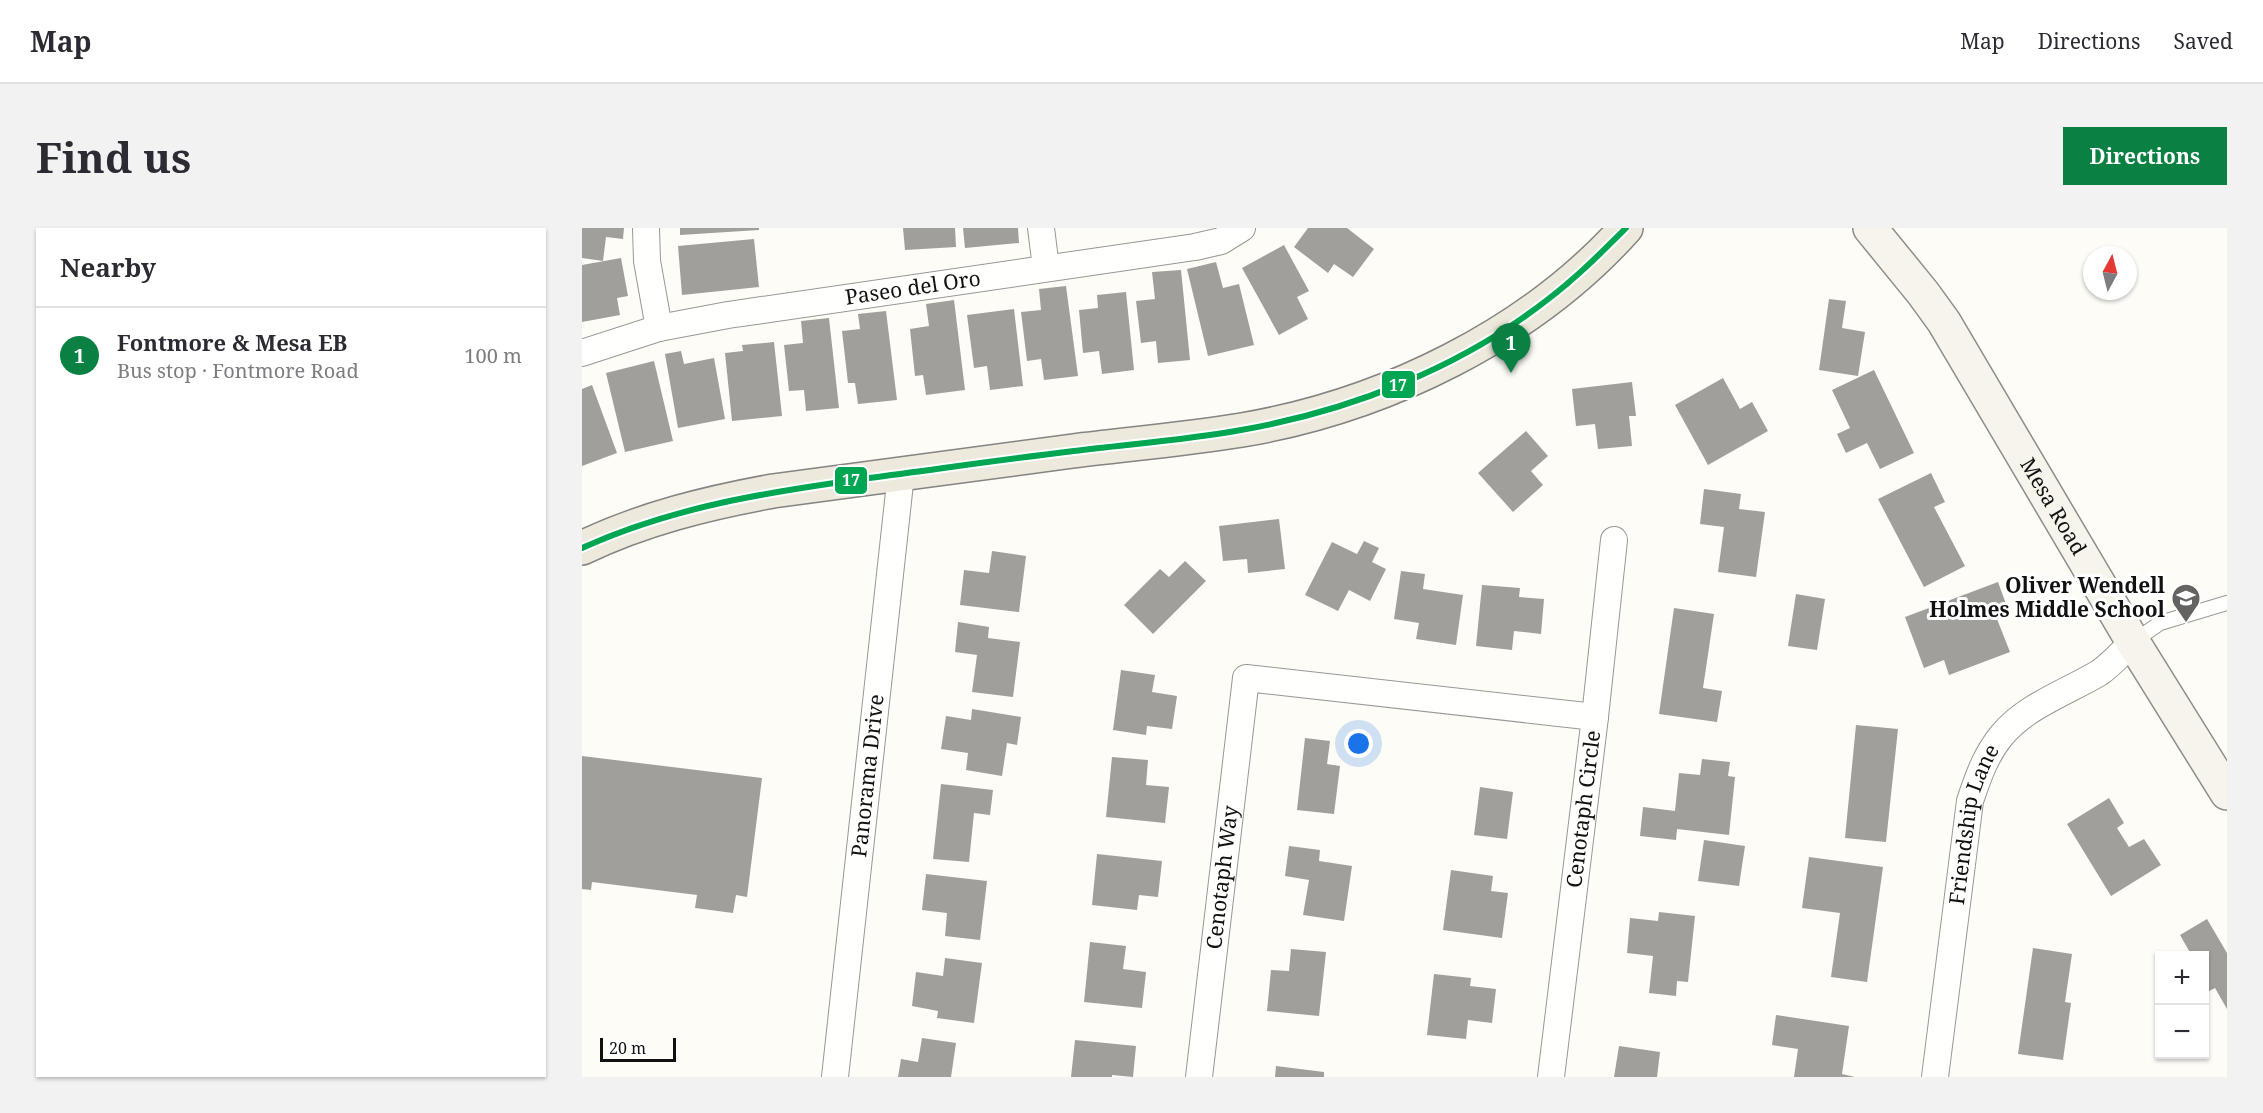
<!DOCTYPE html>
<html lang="en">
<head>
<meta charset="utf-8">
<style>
  body { margin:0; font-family:"Noto Serif",serif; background:#f2f2f3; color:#2b2b33 }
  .controls { position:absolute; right:18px; bottom:18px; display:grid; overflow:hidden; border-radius:0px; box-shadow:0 2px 4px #0004 }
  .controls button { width:54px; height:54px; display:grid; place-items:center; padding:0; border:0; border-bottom:2px solid #e1e1e2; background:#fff; color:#2b2b33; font:30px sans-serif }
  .compass { position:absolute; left:1501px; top:18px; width:54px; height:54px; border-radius:50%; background:#fff; box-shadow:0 2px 4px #0004; rotate:7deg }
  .scale { position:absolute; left:18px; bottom:15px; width:76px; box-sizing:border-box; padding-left:6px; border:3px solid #111; border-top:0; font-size:16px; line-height:21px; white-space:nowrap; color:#111; -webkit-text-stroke:4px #fff; paint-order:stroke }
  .you { position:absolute; left:777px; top:516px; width:21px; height:21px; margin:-15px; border:4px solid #fff; border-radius:50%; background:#1a73e8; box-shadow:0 0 0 9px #1a73e833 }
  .badge { display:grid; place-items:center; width:39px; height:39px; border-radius:50%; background:#0b8043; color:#fff; font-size:20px; font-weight:700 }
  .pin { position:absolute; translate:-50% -50px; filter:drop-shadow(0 2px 3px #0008) }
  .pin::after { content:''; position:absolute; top:32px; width:21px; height:18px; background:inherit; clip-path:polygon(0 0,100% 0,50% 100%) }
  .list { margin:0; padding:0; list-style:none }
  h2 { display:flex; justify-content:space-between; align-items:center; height:78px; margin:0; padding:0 24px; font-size:26px }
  h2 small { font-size:20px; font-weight:400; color:#7c7c81 }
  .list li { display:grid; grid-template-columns:39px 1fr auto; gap:18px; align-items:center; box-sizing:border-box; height:96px; padding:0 24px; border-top:2px solid #e1e1e2 }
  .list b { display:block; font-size:22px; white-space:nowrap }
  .list p { margin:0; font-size:20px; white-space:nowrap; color:#7c7c81 }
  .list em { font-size:20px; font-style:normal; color:#7c7c81 }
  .map { position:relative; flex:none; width:1645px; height:849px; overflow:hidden; border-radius:0px }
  header { display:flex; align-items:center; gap:36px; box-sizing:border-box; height:84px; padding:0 30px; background:#fff; border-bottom:2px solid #e1e1e2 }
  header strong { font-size:28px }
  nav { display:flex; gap:33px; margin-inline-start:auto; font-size:21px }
  .intro { display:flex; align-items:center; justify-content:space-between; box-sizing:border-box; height:144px; padding:0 36px }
  h1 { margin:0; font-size:42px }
  .button { padding:15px 27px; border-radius:0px; background:#0b8043; color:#fff; font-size:21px; font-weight:700 }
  main { display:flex; gap:36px; padding:0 36px }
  aside { flex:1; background:#fff; border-radius:0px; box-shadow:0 2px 4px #0004 }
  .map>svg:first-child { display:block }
  .building { fill:#a19f9c }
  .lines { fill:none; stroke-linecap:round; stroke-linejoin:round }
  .lane-casing { stroke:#979795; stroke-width:16 }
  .street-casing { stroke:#979795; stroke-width:28 }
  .secondary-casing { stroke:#8e8d8b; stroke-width:36 }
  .primary-casing { stroke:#858482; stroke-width:36 }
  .lane { stroke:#fffffe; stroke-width:14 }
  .street { stroke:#fffffe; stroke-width:26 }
  .secondary { stroke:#f6f4eb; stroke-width:33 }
  .primary { stroke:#ede9dc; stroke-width:33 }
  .bus-1-casing { stroke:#fff; stroke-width:10 }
  .bus-1 { stroke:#00a651; stroke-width:6 }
  .labels { text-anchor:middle; stroke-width:6; stroke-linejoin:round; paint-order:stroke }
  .street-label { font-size:21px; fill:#111; stroke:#fff }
  .poi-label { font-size:21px; font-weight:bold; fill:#111; stroke:#fff; text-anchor:end }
  .line-badge { stroke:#fff; stroke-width:2 }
  .badge-label { font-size:16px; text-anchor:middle; font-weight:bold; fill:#fff }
</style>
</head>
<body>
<header>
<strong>Map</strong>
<nav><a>Map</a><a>Directions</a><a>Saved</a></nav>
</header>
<div class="intro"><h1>Find us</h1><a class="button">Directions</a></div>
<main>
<aside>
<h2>Nearby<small></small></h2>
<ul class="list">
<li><span class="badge">1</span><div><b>Fontmore &amp; Mesa EB</b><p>Bus stop · Fontmore Road</p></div><em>100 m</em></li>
</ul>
</aside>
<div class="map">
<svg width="1645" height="849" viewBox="0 0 1645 849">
  <rect width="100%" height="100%" fill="#fdfcf7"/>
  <path class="building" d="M0 0H42L41 11 24 9 21 33 0 30Z
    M98 0H177V2L98 7Z
    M321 0H373L374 19 323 22Z
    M381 0H436L437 15 383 20Z
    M726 0H765L792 21 771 49 752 36 746 45 712 19Z
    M172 11 177 59 100 67 96 18Z
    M702 17 727 63 715 69 726 91 697 107 660 40Z
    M39 30 46 68 35 70 38 87 0 94V37Z
    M634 34 641 60 657 56 672 117 626 128 605 41Z
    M599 42 608 132 576 135 574 113 559 115 554 73 573 71 570 44Z
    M484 58 496 148 462 152 459 131 445 133 439 84 459 82 457 61Z
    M544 64 552 142 520 146 517 123 501 125 497 82 516 80 515 67Z
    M1247 71 1264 73 1260 100 1283 104 1276 148 1237 142Z
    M372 72 383 162 344 167 341 147 333 148 328 101 347 98 344 76Z
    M432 81 441 158 408 162 405 138 392 140 385 87Z
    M304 83 315 172 276 176 273 155H266L260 103 278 101 276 86Z
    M247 90 257 180 224 183 222 162 207 163 202 117 221 115 219 93Z
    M192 114 200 188 150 193 143 125 161 123 160 117Z
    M99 123 102 136 132 130 143 191 96 200 83 126Z
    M72 133 91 213 43 224 24 145Z
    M1292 142 1332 225 1298 241 1285 215 1264 225 1255 206 1268 200 1250 162Z
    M1141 150 1158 181 1170 174 1186 203 1126 237 1093 177Z
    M1050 154 1054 188H1047L1050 218 1016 221 1013 196 994 198 990 161Z
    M10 157 35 225 0 238V161Z
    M944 203 966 228 949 243 961 257 931 284 896 245Z
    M1349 245 1363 274 1352 279 1383 338 1342 359 1296 271Z
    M1122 261 1159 266 1157 281 1183 284 1174 349 1136 344 1142 299 1118 296Z
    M697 291 703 341 666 345 665 331 641 333 637 298Z
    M782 313 797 320 790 334 804 341 788 373 767 362 756 383 723 367 750 314 775 326Z
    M410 323 444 328 437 384 378 377 382 342 407 345Z
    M603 333 624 353 571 406 542 377 578 341 587 349Z
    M819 343 843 346 841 361 881 367 874 417 834 411 837 395 812 391Z
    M1416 354 1428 387 1415 391 1428 424 1367 447 1362 432 1342 440 1323 389Z
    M900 357 938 360 937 369 962 371 959 406 932 403 930 422 894 418Z
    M1214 366 1243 371 1235 422 1206 418Z
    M1092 380 1132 386 1121 460 1140 463 1135 494 1077 486Z
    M376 394 407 399 406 410 438 414 431 469 390 464 395 427 373 424Z
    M539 442 573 447 570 464 595 468 590 501 565 498 564 507 531 502Z
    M390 481 439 489 435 517 425 515 420 548 384 542 386 525 359 521 364 488 389 492Z
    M1274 497 1316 501 1304 614 1263 610Z
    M723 510 748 513 745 536 758 538 752 586 715 582Z
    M0 528 180 550 165 669 154 667 151 685 113 680 115 667 10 654 9 662 0 661Z
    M530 529 566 532 564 557 587 559 583 595 524 589Z
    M1120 531 1148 534 1146 548 1153 549 1147 607 1095 601 1094 612 1058 608 1061 579 1093 583 1097 545 1118 547Z
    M359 556 411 562 408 587 392 585 387 634 351 631Z
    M898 559 931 564 925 611 892 607Z
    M1527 570 1542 595 1535 600 1547 619 1562 611 1579 637 1529 668 1485 596Z
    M1122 612 1163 618 1157 658 1116 653Z
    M707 618 738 622 737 633 770 638 762 693 721 687 727 652 703 648Z
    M515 626 580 633 576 669 557 667 555 682 510 677Z
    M1227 629 1301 639 1285 754 1249 749 1258 685 1220 680Z
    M869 642 911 648 909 663 926 665 920 710 861 702Z
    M344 646 405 653 398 712 363 708 365 685 340 682Z
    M1077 684 1113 688 1106 754 1095 753 1094 768 1067 765 1071 728 1045 725 1048 690 1076 693Z
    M1625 691 1645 725V781L1633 760 1623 765 1622 728H1610L1598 707Z
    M508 714 544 718 541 741 564 744 560 780 502 774Z
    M1451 720 1490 726 1483 774 1489 775 1481 832 1436 826Z
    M709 721 744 724 737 788 685 783 689 742 707 743Z
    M363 730 400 735 392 795 355 790 356 783 330 778 334 744 361 748Z
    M852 746 889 750 888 758 914 761 910 795 886 792 884 811 845 807Z
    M1194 787 1267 798 1260 846 1273 849H1212L1216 821 1190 817Z
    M340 810 374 815 369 849H316L319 831 336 834Z
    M493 812 554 818 551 849 530 847V849H489Z
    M1037 818 1078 824 1075 849H1032Z
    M694 838 742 844V849H693Z"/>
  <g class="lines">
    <g class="lane-casing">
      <path id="lane" d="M1551 414 1578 395 1645 375"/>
    </g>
    <g class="street-casing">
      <g id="street">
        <path d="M64 0 65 33 77 100"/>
        <path d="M459 0 464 40"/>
        <path id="s1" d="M0 125 77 100 146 87 613 19 639 13 660 0"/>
        <path id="s2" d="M253 849 319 246"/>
        <path id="s3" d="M617 849 664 450 1013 489"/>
        <path id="s4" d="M969 849 1013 489 1032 312"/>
        <path id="s5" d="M1353 849 1388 573C1396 549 1404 526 1420 507 1444 478 1485 464 1517 445 1529 437 1540 424 1551 414"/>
      </g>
    </g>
    <g class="secondary-casing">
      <g id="secondary">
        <path id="s6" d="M1288 0 1341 65 1362 94 1551 414 1645 565"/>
      </g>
    </g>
    <g class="primary-casing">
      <path id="primary" d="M0 320C60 291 125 275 191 263 291 250 391 236 491 223 548 216 604 211 660 202 802 178 948 107 1044 0"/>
    </g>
    <use href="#lane" class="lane"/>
    <use href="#street" class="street"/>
    <use href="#secondary" class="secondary"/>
    <use href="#primary" class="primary"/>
    <g class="bus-1-casing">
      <path id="bus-1" d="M0 320C93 278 187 264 287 250 356 241 424 231 492 223 548 216 604 212 659 202 768 183 878 140 965 72 994 50 1019 25 1044 0"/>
    </g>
    <use href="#bus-1" class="bus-1"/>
  </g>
  <defs>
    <g id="school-pin" transform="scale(1.5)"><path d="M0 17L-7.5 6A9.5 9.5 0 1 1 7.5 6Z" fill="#646362" stroke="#fff"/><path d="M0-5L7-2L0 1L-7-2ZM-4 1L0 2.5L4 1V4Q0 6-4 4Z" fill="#fff"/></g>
  </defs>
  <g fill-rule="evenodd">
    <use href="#school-pin" x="1604" y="370"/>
  </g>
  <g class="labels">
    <g class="street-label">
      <text dy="7" stroke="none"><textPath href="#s1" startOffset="338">Paseo del Oro</textPath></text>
      <text dy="7" stroke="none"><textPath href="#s6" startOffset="334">Mesa Road</textPath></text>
      <text dy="7" stroke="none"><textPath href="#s2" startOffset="303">Panorama Drive</textPath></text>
      <text dy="7" stroke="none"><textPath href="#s4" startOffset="270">Cenotaph Circle</textPath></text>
      <text dy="7" stroke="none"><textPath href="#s5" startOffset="256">Friendship Lane</textPath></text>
      <text dy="7" stroke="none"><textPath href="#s3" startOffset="201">Cenotaph Way</textPath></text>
    </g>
    <g class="poi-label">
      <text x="1583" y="365">Oliver Wendell<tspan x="1583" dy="24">Holmes Middle School</tspan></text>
    </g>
  </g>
  <g class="line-badge">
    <rect x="799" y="142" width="35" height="29" rx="6" fill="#00a651"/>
    <rect x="252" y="238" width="34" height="29" rx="6" fill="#00a651"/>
  </g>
  <g class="badge-label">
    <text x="816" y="163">17</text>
    <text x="269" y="258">17</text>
  </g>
</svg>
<div class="controls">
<button>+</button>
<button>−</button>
</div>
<svg class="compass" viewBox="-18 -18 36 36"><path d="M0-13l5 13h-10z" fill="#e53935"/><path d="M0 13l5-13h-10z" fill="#7c7c81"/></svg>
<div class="scale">20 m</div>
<div class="you"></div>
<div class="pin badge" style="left:929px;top:145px">1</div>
</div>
</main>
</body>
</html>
